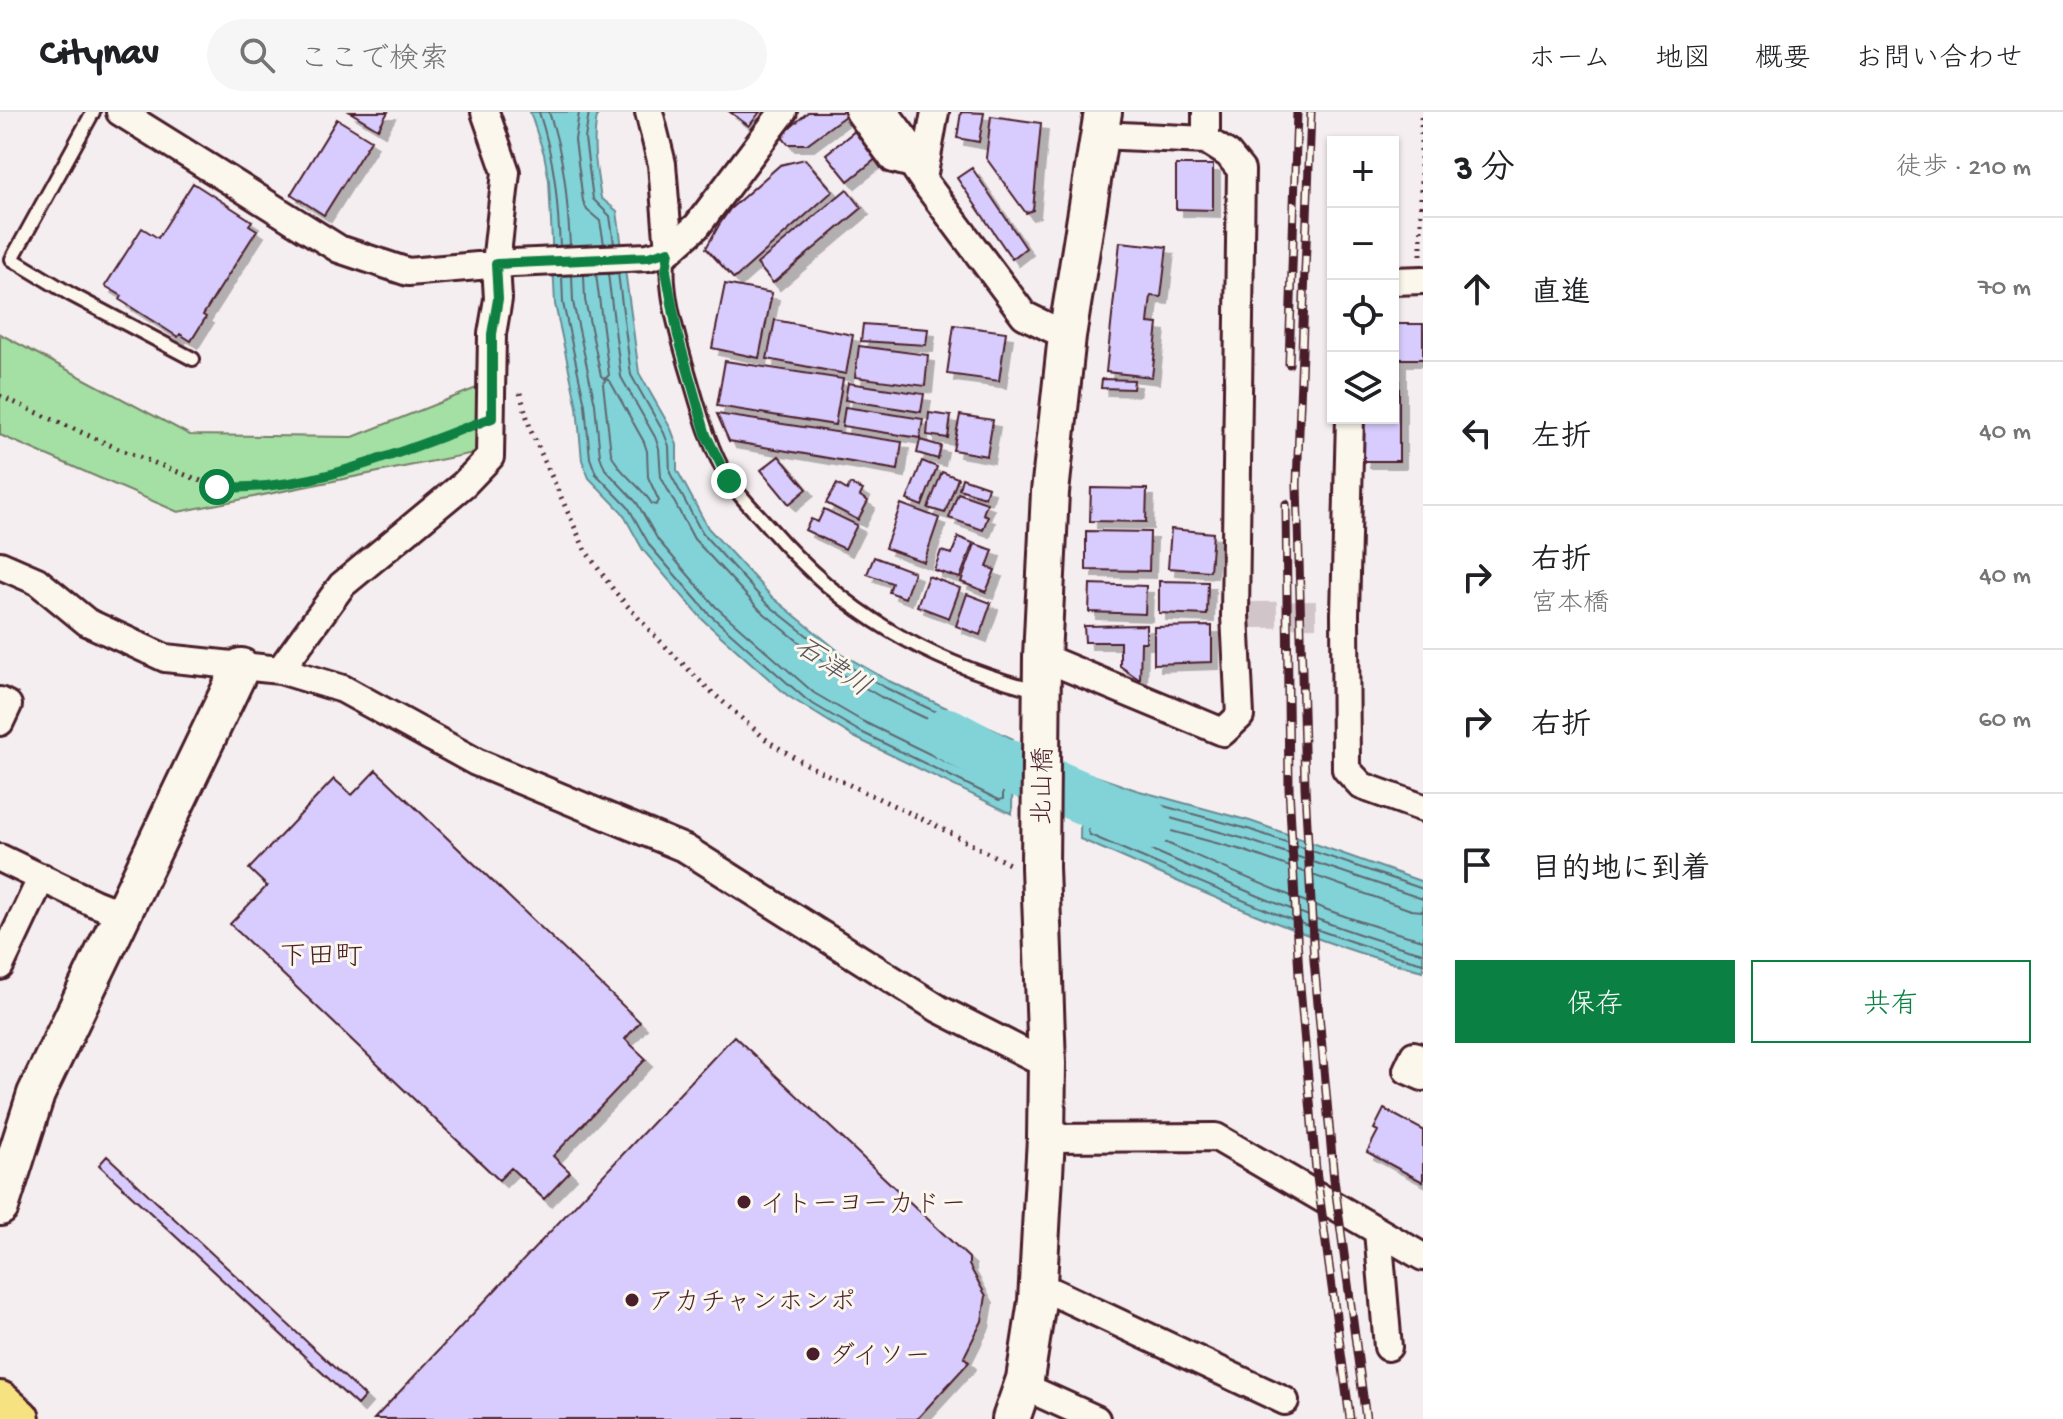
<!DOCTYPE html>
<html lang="ja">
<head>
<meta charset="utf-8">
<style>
  body { margin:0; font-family:"Gochi Hand","Klee One",sans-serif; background:#f6f6f6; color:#202124 }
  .controls { position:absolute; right:24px; top:24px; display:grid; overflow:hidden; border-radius:0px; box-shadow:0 2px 6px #0004 }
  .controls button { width:72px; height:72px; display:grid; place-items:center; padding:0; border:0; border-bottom:2px solid #e0e0e0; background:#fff; color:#202124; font:40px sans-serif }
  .stop { position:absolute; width:24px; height:24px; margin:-18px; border:6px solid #0b8043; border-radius:50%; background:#fff }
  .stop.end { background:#0b8043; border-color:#fff; box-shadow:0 2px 8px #0008 }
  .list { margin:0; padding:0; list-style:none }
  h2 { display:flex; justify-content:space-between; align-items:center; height:104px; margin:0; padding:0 32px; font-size:34px }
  h2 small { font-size:26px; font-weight:400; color:#757577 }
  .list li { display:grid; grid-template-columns:52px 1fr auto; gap:24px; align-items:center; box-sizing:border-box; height:144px; padding:0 32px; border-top:2px solid #e0e0e0 }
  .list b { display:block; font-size:30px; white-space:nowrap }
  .list p { margin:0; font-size:26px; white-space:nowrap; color:#757577 }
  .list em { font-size:26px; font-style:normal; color:#757577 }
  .actions { display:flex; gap:16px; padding:24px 32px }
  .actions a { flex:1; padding:18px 0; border:2px solid #0b8043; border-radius:0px; text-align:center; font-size:28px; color:#0b8043 }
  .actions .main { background:#0b8043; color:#fff }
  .icon { flex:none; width:44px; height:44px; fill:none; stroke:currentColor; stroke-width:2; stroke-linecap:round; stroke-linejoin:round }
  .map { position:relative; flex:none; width:1423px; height:1307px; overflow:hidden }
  header { display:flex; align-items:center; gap:48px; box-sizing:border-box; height:112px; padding:0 40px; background:#fff; border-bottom:2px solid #e0e0e0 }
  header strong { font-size:38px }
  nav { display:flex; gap:44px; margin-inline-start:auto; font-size:28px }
  .search { width:560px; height:72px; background:#f6f6f6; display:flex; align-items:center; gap:20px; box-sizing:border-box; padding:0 28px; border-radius:44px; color:#757577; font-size:30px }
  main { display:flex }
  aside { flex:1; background:#fff }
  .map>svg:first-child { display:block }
  .green { fill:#a4dfa4; stroke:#777f68; stroke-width:2 }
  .water { fill:#81d3d8; stroke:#6b8b93; stroke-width:2 }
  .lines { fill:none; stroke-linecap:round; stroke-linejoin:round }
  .shore { stroke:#606770; stroke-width:2 }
  .river { stroke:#81d3d8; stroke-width:52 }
  .building { fill:#d8ccfe; stroke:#4a1f2b; stroke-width:2; filter:url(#shadow) }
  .street-tunnel { stroke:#d2c5c9; stroke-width:26; stroke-dasharray:26 13; stroke-linecap:butt }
  .lane-casing { stroke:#4a1f2b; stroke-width:18 }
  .street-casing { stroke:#4a1f2b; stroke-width:32 }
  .secondary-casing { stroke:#4a1f2b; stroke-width:42 }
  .primary-casing { stroke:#4a1f2b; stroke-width:46 }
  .path { stroke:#4a1f2b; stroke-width:5; stroke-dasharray:2 6; stroke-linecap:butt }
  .lane { stroke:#fbf7ec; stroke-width:12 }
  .street { stroke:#fbf7ec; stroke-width:26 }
  .secondary { stroke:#fbf7ec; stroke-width:36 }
  .primary { stroke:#f7e281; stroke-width:40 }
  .rail-casing { stroke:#4a1f2b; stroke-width:9 }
  .rail { stroke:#fbf7ec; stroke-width:6; stroke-dasharray:18; stroke-linecap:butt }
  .route { stroke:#0b8043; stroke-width:10 }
  .poi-dot { fill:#4a1f2b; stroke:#fbf7ec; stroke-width:3 }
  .labels { text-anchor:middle; stroke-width:6; stroke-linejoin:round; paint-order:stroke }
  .street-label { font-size:26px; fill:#4a1f2b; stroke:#fbf7ec }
  .poi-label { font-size:26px; fill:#4a1f2b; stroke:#fbf7ec; text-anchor:start }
  .water-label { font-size:28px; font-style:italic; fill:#5a555f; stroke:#fbf7ec }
  .neighbourhood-label { font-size:28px; fill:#4a1f2b; stroke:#fbf7ec }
</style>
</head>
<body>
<header>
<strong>Citynav</strong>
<div class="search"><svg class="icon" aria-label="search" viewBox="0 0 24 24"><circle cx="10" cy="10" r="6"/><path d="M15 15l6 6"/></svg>ここで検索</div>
<nav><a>ホーム</a><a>地図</a><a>概要</a><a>お問い合わせ</a></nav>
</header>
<main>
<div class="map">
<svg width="1423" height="1307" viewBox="0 0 1423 1307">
  <defs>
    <filter id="shadow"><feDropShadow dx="7" dy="7" stdDeviation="0" flood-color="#0004"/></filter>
  </defs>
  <rect width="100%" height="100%" fill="#f4eef0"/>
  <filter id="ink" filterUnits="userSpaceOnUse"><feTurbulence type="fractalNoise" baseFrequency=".0125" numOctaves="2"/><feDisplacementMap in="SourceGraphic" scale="16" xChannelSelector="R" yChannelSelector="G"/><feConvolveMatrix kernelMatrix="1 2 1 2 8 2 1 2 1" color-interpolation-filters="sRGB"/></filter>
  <g filter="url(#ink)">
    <path class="green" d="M0 222 190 323 353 325 479 275V340L178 400 0 323Z"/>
    <path class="water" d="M530 0H598C591 30 596 57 601 86L617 99 639 261 671 317 677 333V358L708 416 772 485 842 542 889 569 1013 627 1012 702 854 625 788 584 703 508 643 438 622 400 589 366 582 348 577 295 555 192 549 68 544 42Z
      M1081 659 1136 678 1250 709 1423 770V859C1303 829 1193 775 1080 727Z"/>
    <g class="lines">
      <path class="shore" d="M539 0C555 50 557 82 560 134
        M549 0C565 48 567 84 570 133
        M579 0 575 28 583 89 587 98 600 109 604 132
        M589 0 585 27 593 87 610 104 614 132
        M572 163 573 190 595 292 600 344 605 357 637 391 658 428 716 495 814 581 862 609 989 671H993V638L881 585 832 557 760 498 694 427 661 365 659 336 655 325 621 265 608 162
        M584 163 585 188 601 264 605 267 609 263 596 162
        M562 164 563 191 585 293 590 346 596 362 628 395 650 434 709 502 808 589 857 618 999 688 1003 687V632L886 576 838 548 766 491 702 421 670 361 669 334 664 321 631 263 618 161
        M606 267 610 269 644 330 647 339 648 365 659 389 656 393 652 392C641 373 619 362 611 341L603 272Z
        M1423 777 1248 717 1134 686 1094 671 1089 674 1088 719 1090 723C1200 769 1307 821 1423 851
        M1423 787 1245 727 1131 695 1104 685 1099 688 1098 713 1101 716C1207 761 1311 812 1423 841
        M1423 799 1411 798 1242 738 1134 709 1129 711 1132 716C1228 757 1321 802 1423 828"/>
      <path class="river" d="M948 622 999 650 1146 713"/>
    </g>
    <path class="building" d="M350 0H388L378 17Z
      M730 0H760L749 14Z
      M808 0H848L849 1 807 32H788L781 24Z
      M961 0 984 1 979 30 957 26Z
      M991 4 1041 11 1033 98 1026 101 986 46Z
      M337 7 371 28 324 103 291 82Z
      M855 19 877 46 848 69 826 42Z
      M805 47 833 79 734 167 706 136 719 113 730 97 780 53Z
      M1176 53H1213V98L1176 97Z
      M972 56 1026 136 1012 147 957 66Z
      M193 71 252 109 249 113 257 118 203 203 206 205 191 229 180 222 178 225 120 188 122 184 105 174 142 116 158 126Z
      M847 77 862 96 773 171 757 152Z
      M1120 130 1167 135 1161 185 1151 184 1148 211 1158 212 1152 265 1106 260Z
      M725 172 772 181 759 246 712 236Z
      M775 208 853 223 846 262 767 247Z
      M863 212 928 217 926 233 861 229Z
      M1393 212H1423V247H1399V349H1363V306H1393Z
      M954 213 1006 220 999 269 947 262Z
      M859 234 928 243 925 274 855 265Z
      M725 249 843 267 835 313 717 294Z
      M1102 267 1134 268 1133 277 1101 276Z
      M848 271 924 282 921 300 845 288Z
      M845 295 923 307 920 326 842 314Z
      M929 301 951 304 948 326 927 323Z
      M717 302 902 330 898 358 729 329Z
      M960 303 993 308 987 344 953 338Z
      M920 328 941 334 938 347 917 341Z
      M779 344 807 377 789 392 761 358Z
      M922 349 937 355 922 394 907 388Z
      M942 360 958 366 945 401 928 396Z
      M962 366 988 375 985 385 959 377Z
      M837 372 847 378 850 372 863 378 860 384 868 389 858 408 826 391Z
      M1091 376 1147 377 1146 410 1090 409Z
      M958 381 987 391 983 402 988 404 983 418 949 406Z
      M901 392 939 406 924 450 885 436Z
      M824 397 857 413 845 437 805 418 811 407 818 410Z
      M1171 417 1213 421 1210 459 1168 456Z
      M1086 419 1150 420 1149 459 1086 458Z
      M958 425 973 431 960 466 934 458 941 439 952 442Z
      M975 432 993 438 987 455 995 458 986 480 961 470Z
      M874 445 914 460 905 486 889 480 892 471 867 462Z
      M928 464 960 476 949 506 917 494Z
      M1159 469 1208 470 1207 503 1159 501Z
      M1090 472 1146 474 1145 502 1089 500Z
      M967 482 991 491 980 523 956 514Z
      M1146 513V530H1141L1140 568 1120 554V530H1085L1084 514Z
      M1212 514V550L1154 552V515Z
      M376 658 640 910 625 927 646 947 553 1044 570 1060 544 1087 511 1056 499 1068 230 812 267 774 249 757 334 667 352 683Z
      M734 924 969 1146V1153L986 1184 982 1209 964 1245 969 1250 917 1307H374Z
      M1384 997 1423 1018V1070L1367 1040 1378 1019 1374 1017Z
      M107 1044 365 1284 357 1293 99 1053Z"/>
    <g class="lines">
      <path class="street-tunnel" d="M1251 503 1324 502"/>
      <g class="lane-casing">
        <path id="lane" d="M93 0 12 147 70 182 193 247
          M669 139C663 176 676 217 686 253 698 292 707 332 728 367 739 384 755 399 768 414 843 501 928 551 1040 579"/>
      </g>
      <g class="street-casing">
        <path id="street" d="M120 0 339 137 408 160 513 151 648 145 669 139 697 114 783 0
          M649 0 662 52 669 139
          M859 0 893 47 912 52
          M885 0 911 35 912 52 923 68 1024 203 1067 224
          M1206 28V0
          M923 67 935 0
          M1393 169 1423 168
          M1350 306 1345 502 1346 657 1362 674 1423 696
          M0 453 37 469 87 510 165 546 280 558 343 577 476 650 686 737 939 897 1047 952
          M1042 545 1223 620 1240 604 1235 503 1241 58 1228 42 1206 28 1099 23
          M280 558 342 473 464 372 490 345 492 222 498 187 496 152 506 60 485 0
          M0 589 8 593 0 610
          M0 746 94 791 122 802
          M0 854 42 765
          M1414 943 1407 958 1423 965
          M1046 1026 1216 1025 1423 1145
          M1378 1119 1388 1235
          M1038 1173 1285 1289
          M1023 1274 1096 1307"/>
      </g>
      <g class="secondary-casing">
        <path id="secondary" d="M0 1095 36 982 241 555
          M1011 1307 1025 1267 1037 1189 1046 1026 1047 952 1040 755 1042 545 1050 380 1067 224 1103 0"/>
      </g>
      <g class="primary-casing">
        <path id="primary" d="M0 1290 19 1307"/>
      </g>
      <path class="path" d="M1421 143V0
        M520 281 531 319 585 438 615 480 652 521 706 575 769 630 809 654 929 710 1009 752
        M0 284 121 338 217 375H270L317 367 465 316"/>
      <use href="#lane" class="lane"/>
      <use href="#street" class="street"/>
      <use href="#secondary" class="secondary"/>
      <use href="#primary" class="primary"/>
      <g class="rail-casing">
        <path id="rail" d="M1311 0 1297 372 1305 675 1314 848 1334 1067 1366 1307
          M1289 252 1297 0
          M1286 392 1289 676 1299 863 1316 1058 1350 1307"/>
      </g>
      <use href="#rail" class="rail"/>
    </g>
  </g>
  <g class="lines" filter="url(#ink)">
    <path class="route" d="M217 375C313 381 403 338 492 306V222L498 187 496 152 648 145 669 139 666 159 678 224 706 323 729 369"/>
  </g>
  <g class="poi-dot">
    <circle cx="744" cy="1090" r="8"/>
    <circle cx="632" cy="1188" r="8"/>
    <circle cx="813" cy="1242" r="8"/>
  </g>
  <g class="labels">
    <g class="street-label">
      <text transform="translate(1041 674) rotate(-89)" y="9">北山橋</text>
    </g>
    <g class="poi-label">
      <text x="760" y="1099">イトーヨーカドー</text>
      <text x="648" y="1197">アカチャンホンポ</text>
      <text x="829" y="1251">ダイソー</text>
    </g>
    <g class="water-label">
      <text transform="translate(834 553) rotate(34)" y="10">石津川</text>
    </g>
    <g class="neighbourhood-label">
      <text x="321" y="852">下田町</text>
    </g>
  </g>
</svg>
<div class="controls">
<button>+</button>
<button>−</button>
<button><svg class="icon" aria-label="locate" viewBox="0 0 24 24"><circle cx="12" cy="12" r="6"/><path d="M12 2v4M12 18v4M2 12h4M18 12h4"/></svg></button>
<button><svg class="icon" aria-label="layers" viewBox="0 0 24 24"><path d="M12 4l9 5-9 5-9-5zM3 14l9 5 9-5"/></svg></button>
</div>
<div class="stop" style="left:217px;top:375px"></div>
<div class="stop end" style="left:729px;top:369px"></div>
</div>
<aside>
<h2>3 分<small>徒歩 · 210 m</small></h2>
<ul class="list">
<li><svg class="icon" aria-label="ahead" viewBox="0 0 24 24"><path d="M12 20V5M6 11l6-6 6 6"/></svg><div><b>直進</b></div><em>70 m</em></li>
<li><svg class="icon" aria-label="left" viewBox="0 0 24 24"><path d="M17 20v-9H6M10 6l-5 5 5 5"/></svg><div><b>左折</b></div><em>40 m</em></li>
<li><svg class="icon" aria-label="right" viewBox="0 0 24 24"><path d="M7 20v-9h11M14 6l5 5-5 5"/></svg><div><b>右折</b><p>宮本橋</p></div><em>40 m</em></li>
<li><svg class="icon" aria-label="right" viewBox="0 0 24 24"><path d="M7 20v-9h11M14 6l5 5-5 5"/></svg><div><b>右折</b></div><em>60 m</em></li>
<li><svg class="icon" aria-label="arrive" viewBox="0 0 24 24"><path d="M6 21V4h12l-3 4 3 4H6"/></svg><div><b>目的地に到着</b></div></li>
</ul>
<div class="actions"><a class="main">保存</a><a>共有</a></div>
</aside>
</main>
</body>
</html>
